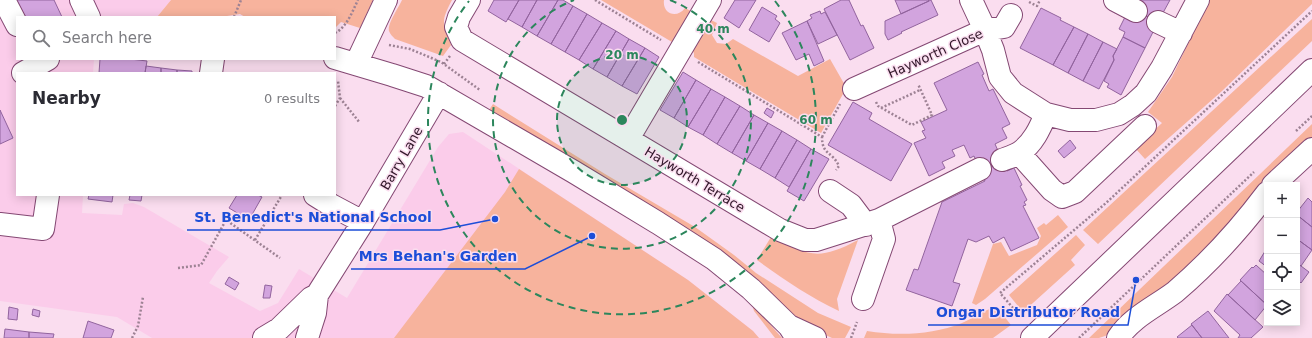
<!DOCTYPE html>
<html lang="en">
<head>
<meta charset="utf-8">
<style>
  body { margin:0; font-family:"DejaVu Sans",sans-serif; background:#f7f7f7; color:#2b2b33 }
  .controls { position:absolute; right:12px; bottom:12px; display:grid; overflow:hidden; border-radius:0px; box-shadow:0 2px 10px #0003 }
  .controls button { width:36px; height:36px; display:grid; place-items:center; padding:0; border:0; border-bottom:1px solid #e1e1e2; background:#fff; color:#2b2b33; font:20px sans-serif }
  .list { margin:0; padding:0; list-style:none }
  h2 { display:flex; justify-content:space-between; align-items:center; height:52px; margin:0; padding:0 16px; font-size:17px }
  h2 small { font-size:13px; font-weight:400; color:#7c7c81 }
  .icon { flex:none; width:22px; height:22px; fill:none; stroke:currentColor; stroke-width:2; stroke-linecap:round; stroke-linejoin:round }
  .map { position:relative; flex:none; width:1312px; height:338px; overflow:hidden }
  .search { position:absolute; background:#fff; box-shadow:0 2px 10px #0003; left:16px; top:16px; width:320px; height:44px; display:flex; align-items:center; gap:10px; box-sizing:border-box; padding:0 14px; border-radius:0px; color:#7c7c81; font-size:15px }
  .panel { position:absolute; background:#fff; box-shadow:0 2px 10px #0003; left:16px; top:72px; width:320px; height:124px; border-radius:0px }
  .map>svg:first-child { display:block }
  .built { fill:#fbccea }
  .green { fill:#f7b39d }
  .building { fill:#d2a4de; stroke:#92649e }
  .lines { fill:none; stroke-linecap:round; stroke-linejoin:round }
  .minor-casing { stroke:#844873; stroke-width:24 }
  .path { stroke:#9d8294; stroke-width:2.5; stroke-dasharray:2 2; stroke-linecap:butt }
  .minor { stroke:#fff; stroke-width:22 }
  .ring { fill:none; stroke:#2c865c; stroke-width:2; stroke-dasharray:7 5 }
  .labels { text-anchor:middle; stroke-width:3; stroke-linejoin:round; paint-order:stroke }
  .street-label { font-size:13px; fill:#301729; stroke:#faddef }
  .centre { fill:#2c865c; stroke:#faddef; stroke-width:2 }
  .ring-label { font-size:12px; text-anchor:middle; font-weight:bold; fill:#2c865c; stroke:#faddef; stroke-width:3; stroke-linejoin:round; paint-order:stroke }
  .leader { fill:none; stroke:#1d4ed8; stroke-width:1.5 }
  .callout-dot { fill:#1d4ed8; stroke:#faddef; stroke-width:1.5 }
  .callout-label { font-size:14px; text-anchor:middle; font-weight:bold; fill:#1d4ed8; stroke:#faddef; stroke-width:3; stroke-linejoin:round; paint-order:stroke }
</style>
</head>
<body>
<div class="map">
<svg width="1312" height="338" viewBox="0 0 1312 338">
  <rect width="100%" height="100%" fill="#faddef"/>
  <path class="built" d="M0 0H171L157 17H17V59H94L93 73H17V195H83L82 213 122 215 124 204 133 203 144 207 229 257 217 271 209 283 260 311 278 303 299 269 347 298 438 147 449 134 463 132 688 280 753 331 759 338H152L117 317 0 301Z"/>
  <path class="green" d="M171 0H373L360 28 341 22 335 28V17H245L240 14 227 16V17H157Z
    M402 0H452C440 23 443 22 451 45L443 56 395 39C393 37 390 34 389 31 387 24 399 7 402 0Z
    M601 0H664C662 14 677 19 685 8L691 11 672 42Z
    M1209 0H1312V4L1222 91 1145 159 1135 148 1162 123 1148 112 1172 77Z
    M709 19 717 23 712 35 717 43 726 44 733 39 798 76 830 59 850 94H843L821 133 694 57V53L691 49Z
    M1312 19V41L1098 244 1083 230Z
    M493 104 605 174 695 227 734 255 756 273 818 313 851 327 845 338H832L819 332 803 321 489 110Z
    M1312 124V138L1281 163 1265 180 1210 248 1108 335 1099 338H1089Z
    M519 169 688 280 753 331 759 338H394L505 192Z
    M1058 215 1068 227 985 299 976 305 972 303 993 244 1001 242 1009 256 1037 245 1041 236 1037 228 1044 223 1046 225Z
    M1076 235 1085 245 1071 260 1075 265 1023 312 1009 295Z
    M771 237C810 256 818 261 858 240L837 299 839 311C810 297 783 279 757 260Z
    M752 304 782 338H775L754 311Z
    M996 306 1011 325 993 338H864L867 331C898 336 932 335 962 323 973 318 984 311 996 306Z"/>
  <path class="building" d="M12 0H54L62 17H19Z
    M494 0H519L506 22 488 11Z
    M519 0H537L522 27 508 19Z
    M537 0H558L537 36 522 27Z
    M558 0H563L573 6 551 44 537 36Z
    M735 0H756L739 28 724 18Z
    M841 0H849L861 26 863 25 874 48 850 60 824 9Z
    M895 0H928L929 1 901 14Z
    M931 0 938 15 901 32 902 33 888 40 885 34V21Z
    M1134 0H1170L1158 22 1136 11Z
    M573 6 587 14 565 52 551 44Z
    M762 7 777 16 775 19 780 23 769 42 749 30Z
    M1041 8 1061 18 1060 20 1074 27 1053 65 1020 48Z
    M820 11 821 14 825 12 837 35 818 44 807 21 812 18 810 15Z
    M1136 11 1158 22 1145 48 1123 37 1125 32 1119 29 1126 15Z
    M587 14 602 23 579 60 565 52Z
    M807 21 824 61 814 66 809 54 796 60 782 33Z
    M602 23 616 31 593 69 579 60Z
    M1074 27 1088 34 1068 73 1053 65Z
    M616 31 629 39 607 77 593 69Z
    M1088 34 1103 42 1083 81 1068 73Z
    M1123 37 1145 48 1121 95 1107 87 1109 84 1104 81 1114 60 1113 56Z
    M629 39 645 48 622 86 607 77Z
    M1103 42 1117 49 1113 56 1114 60 1099 89 1083 81Z
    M645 48 659 57 637 94 622 86Z
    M100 59H130L147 61 145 73H99Z
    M978 62 984 74 982 75 989 91 993 89 1010 124 1002 128 1007 138 995 144 1007 171 1014 168 1022 185 1020 186 1027 200 1024 202 1026 205 1023 206 1039 238 1011 251 1004 237 993 243 989 236 976 242 968 239 953 282 960 284 952 306 906 290 914 269 918 270 942 202 985 181 974 156 970 158 964 145 952 150 955 156 942 162 945 168 929 176 914 143 926 138 922 131 925 130 921 122 947 110 934 83Z
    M146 66 161 68V73H145Z
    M161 68 177 70V73H161Z
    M177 70 192 71V73H177Z
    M683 72 696 80 674 118 660 110Z
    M696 80 711 89 688 127 674 118Z
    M711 89 725 97 703 135 688 127Z
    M725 97 740 106 717 144 703 135Z
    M853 102 872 113 869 119 912 144 891 181 828 145Z
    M740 106 754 115 732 153 717 144Z
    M767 108 774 112 771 118 764 113Z
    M0 110 13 138 0 144Z
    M754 115 768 123 746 161 732 153Z
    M768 123 782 131 760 169 746 161Z
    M782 131 797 140 775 178 760 169Z
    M797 140 811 149 789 187 775 178Z
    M1070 140 1076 148 1064 158 1058 151Z
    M811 149 829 159 804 201 787 191Z
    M89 195H113L112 202 88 199Z
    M130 195H142L141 201 129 200Z
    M237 195H258L262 197 249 220 229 208Z
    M1308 198 1312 202V227L1297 215V212Z
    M1297 215 1312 227V250L1297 239Z
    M1297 239 1312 250 1301 266 1297 263Z
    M1267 248V267L1259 261Z
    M1297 263 1309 272 1301 283 1299 281 1297 284Z
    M1256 265 1267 275V305L1240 280 1252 267 1253 268Z
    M229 277 239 283 235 290 225 284Z
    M1241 281 1267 305 1255 320 1228 295Z
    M265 285 272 286 270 298H263Z
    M1227 294 1263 327 1251 338H1238L1240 335 1214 311Z
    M9 307 18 309 17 320 8 319Z
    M33 309 40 311 39 317 32 315Z
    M1208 311 1229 338H1202L1191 324Z
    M88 321 114 330 111 338H83Z
    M1192 325 1202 338H1178L1177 337Z
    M5 329 29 332V338H4Z
    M29 332 54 334 53 338H29Z"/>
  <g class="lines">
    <g class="minor-casing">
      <path id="minor" d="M4 0 17 25
        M81 0 89 17
        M469 0 459 17 456 27 462 40 780 230 805 240H816L879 220 980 169
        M971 0 985 30 993 50 1000 77 1013 93 1046 114 1070 120H1096L1119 114 1133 105 1146 93 1162 68 1198 0
        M1115 0 1136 11
        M1158 22 1181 33
        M335 58 392 75 426 86 574 172 658 223 714 259 751 289 789 326 797 338
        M356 64 386 0
        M23 73 48 59
        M211 73 213 59
        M854 89 985 30 1004 27 1011 15
        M628 139 710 0
        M1019 153 1052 190 1062 197 1075 192 1145 126
        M1002 160C1007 158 1014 156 1019 153 1033 144 1040 128 1046 114
        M1273 185 1312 149
        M830 191 851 205 866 225
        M315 195 331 205 363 222
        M0 224 43 229 48 195
        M863 299 884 239 879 220
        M789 326 815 338
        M264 338 279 329 311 298 317 295
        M307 338 315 313 317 295 363 222 439 93
        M1032 338 1312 70
        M1118 338C1132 317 1155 307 1175 292 1210 262 1240 229 1267 193"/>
    </g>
    <path class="path" d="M595 0 661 40
      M1029 2 1037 6 1040 0
      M234 17 241 0
      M335 33C347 27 352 12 358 0
      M389 45 410 49 441 62 480 90
      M698 62 822 137C822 155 832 151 839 166L836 170
      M444 64 450 56
      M340 98 360 123
      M876 102 878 106 912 125 932 115 918 84
      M335 106 340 98 338 81
      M881 108 920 90
      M1296 131 1312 116
      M822 137 840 104
      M255 240 282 195
      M178 268 201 265 226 220 280 258
      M1021 317 1000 293 1106 203 1312 11
      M132 338 138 326 143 297
      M851 338 857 322
      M1079 338 1254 172"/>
    <use href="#minor" class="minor"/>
  </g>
  <circle cx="622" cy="120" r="65" fill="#2c865c" fill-opacity=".12"/>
  <g class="ring">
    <circle cx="622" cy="120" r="65"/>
    <path d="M670 0A129 129 0 1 1 574 0"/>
    <path d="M775 1A194 194 0 1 1 469 1"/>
  </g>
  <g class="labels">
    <g class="street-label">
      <text transform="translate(935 53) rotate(-24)" y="5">Hayworth Close</text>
      <text transform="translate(401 158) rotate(-60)" y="5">Barry Lane</text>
      <text transform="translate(695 179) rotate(31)" y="5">Hayworth Terrace</text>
    </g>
  </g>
  <circle cx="622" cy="120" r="6" class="centre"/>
  <g class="ring-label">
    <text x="713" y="33">40 m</text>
    <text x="622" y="59">20 m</text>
    <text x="816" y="124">60 m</text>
  </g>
  <path class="leader" d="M495 219L440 230H187M592 236L525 269H351M1136 280L1128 325H928"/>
  <g class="callout-dot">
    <circle cx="495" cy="219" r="4"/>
    <circle cx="592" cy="236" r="4"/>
    <circle cx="1136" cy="280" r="4"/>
  </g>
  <g class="callout-label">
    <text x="313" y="222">St. Benedict's National School</text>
    <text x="438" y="261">Mrs Behan's Garden</text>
    <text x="1028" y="317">Ongar Distributor Road</text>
  </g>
</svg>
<div class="controls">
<button>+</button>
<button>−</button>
<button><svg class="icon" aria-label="locate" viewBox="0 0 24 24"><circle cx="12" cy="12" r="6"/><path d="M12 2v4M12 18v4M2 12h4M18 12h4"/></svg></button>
<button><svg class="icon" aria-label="layers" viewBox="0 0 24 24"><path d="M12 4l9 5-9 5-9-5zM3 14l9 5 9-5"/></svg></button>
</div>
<div class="search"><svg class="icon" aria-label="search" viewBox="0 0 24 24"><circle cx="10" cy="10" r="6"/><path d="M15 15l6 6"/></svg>Search here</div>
<section class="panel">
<h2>Nearby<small>0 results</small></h2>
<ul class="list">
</ul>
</section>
</div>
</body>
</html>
